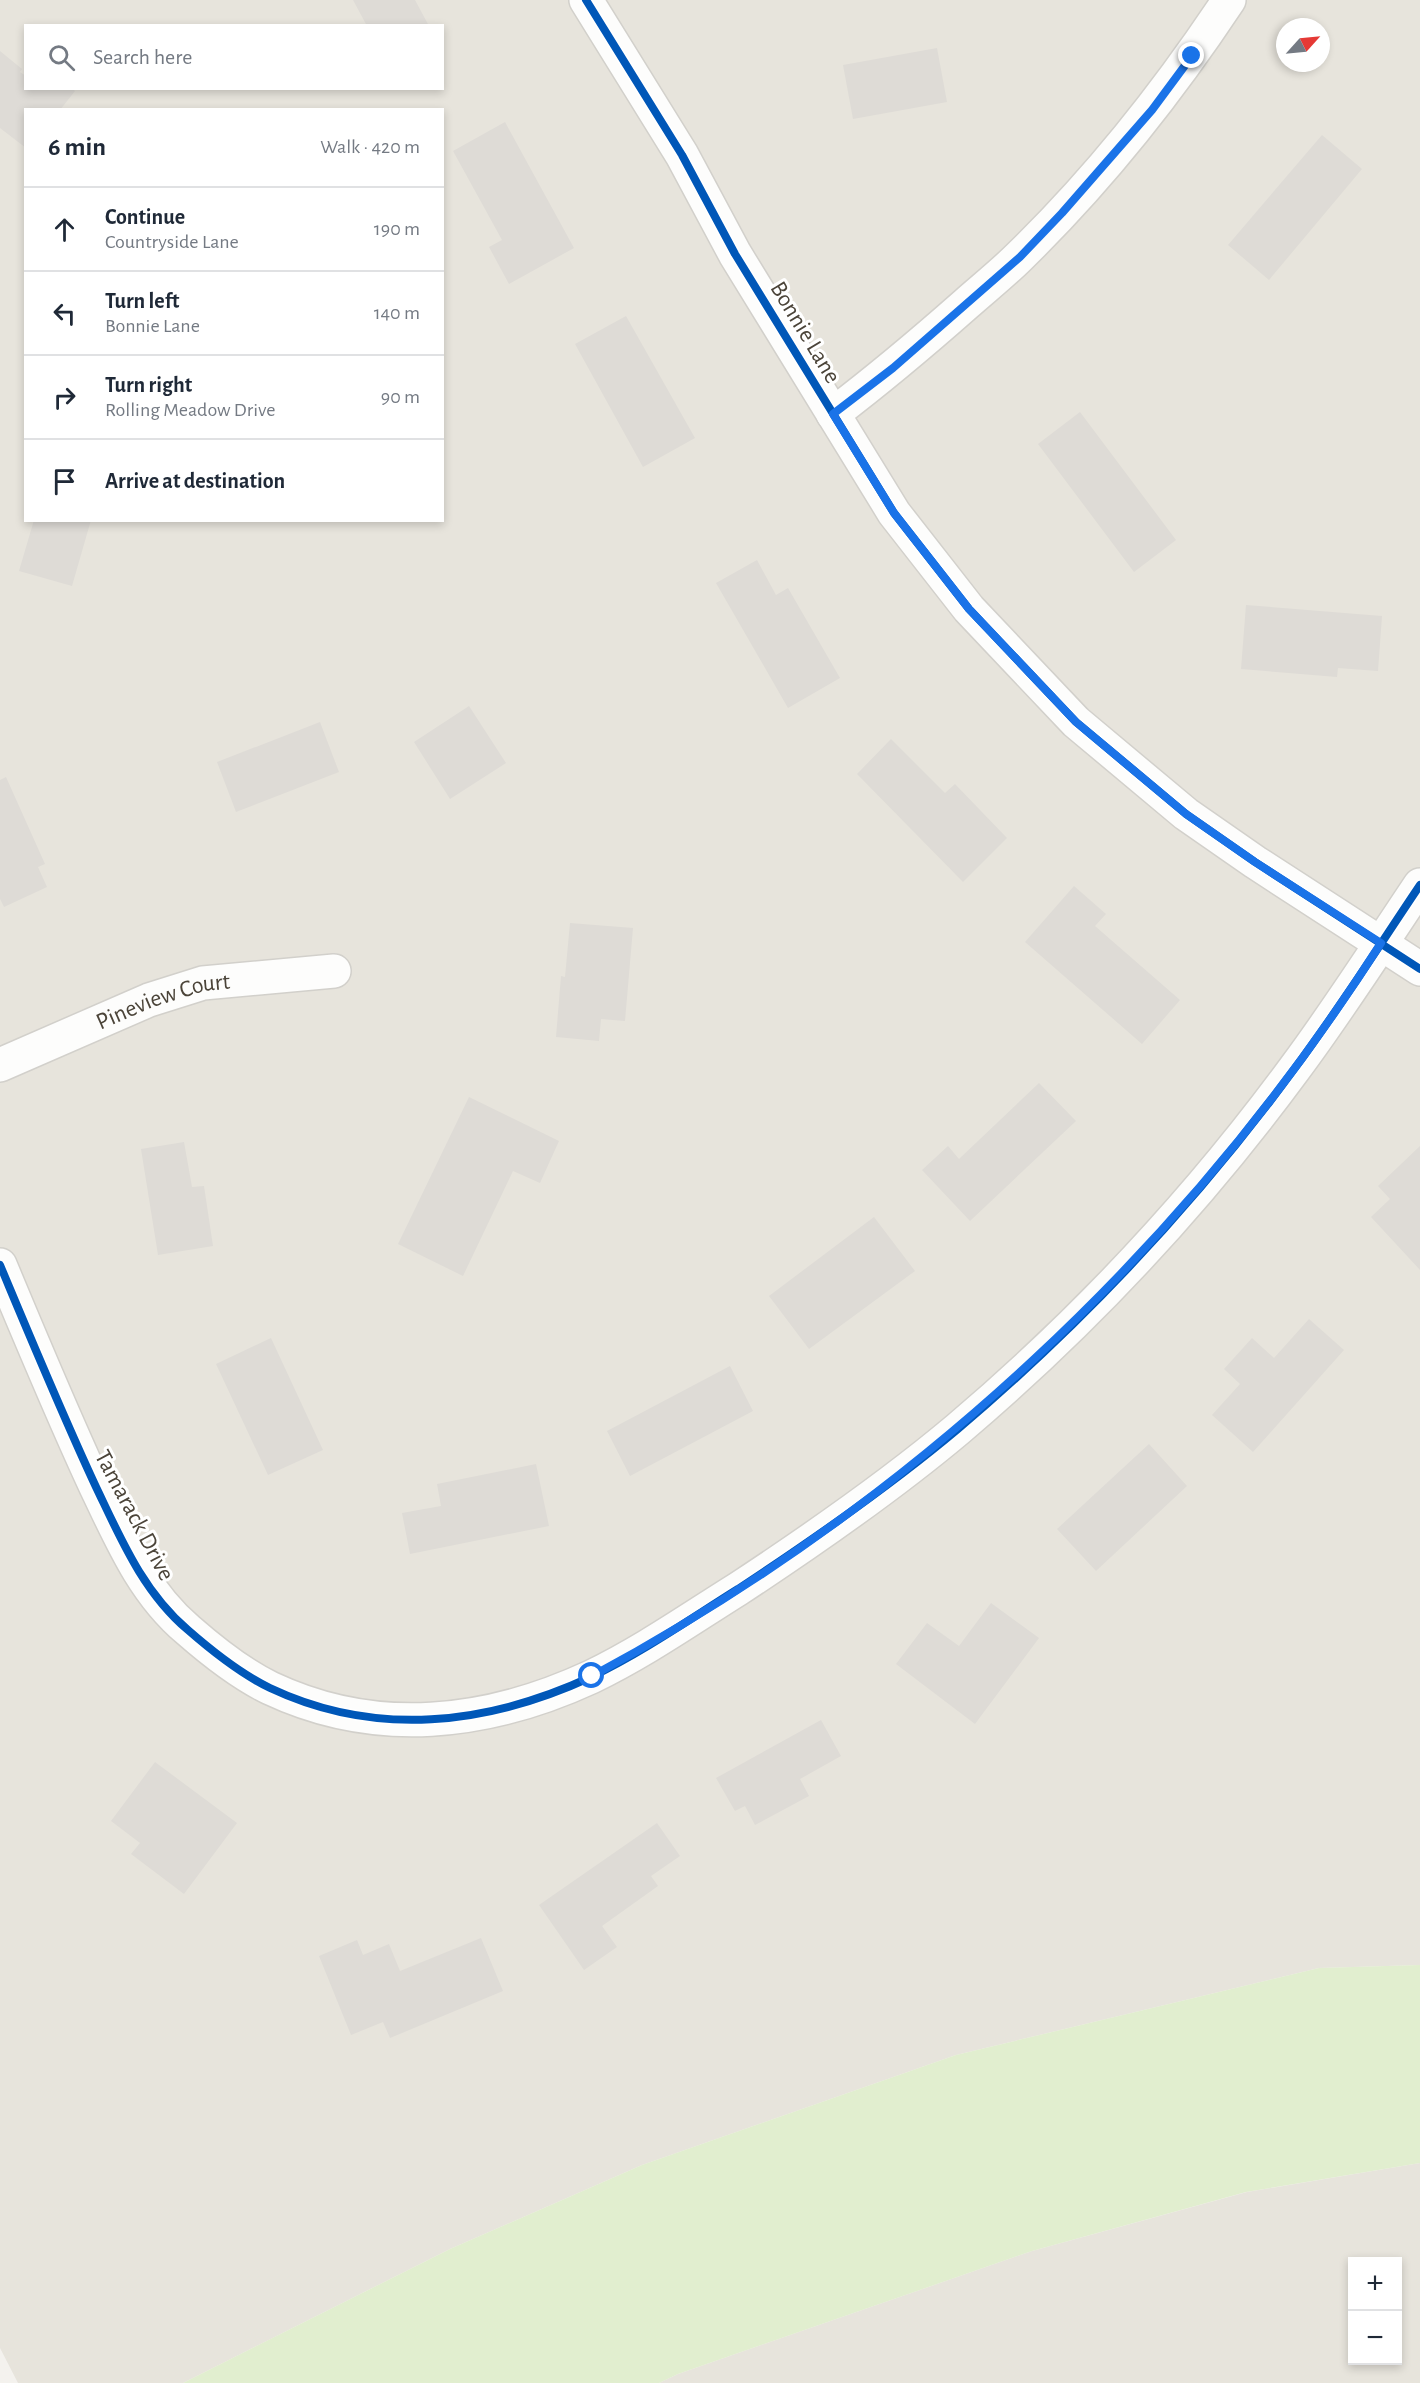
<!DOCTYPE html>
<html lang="en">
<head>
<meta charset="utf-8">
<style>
  body { margin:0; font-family:"Alegreya Sans",sans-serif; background:#f2f2f3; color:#1f2937 }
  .controls { position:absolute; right:18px; bottom:18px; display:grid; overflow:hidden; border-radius:0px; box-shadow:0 3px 9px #0003 }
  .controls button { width:54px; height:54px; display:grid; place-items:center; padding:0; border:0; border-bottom:2px solid #e0e1e3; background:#fff; color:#1f2937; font:30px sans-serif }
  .compass { position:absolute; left:1276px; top:18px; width:54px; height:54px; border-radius:50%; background:#fff; box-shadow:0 3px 9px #0003; rotate:63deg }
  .stop { position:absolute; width:18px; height:18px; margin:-14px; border:4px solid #1a73e8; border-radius:50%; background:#fff }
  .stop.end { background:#1a73e8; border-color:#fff; box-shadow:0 2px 6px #0008 }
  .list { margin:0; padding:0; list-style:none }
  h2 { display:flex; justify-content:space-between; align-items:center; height:78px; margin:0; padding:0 24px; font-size:26px }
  h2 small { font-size:20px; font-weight:400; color:#747a83 }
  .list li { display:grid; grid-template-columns:39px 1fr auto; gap:18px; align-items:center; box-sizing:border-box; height:84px; padding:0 24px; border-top:2px solid #e0e1e3 }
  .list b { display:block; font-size:22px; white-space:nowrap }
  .list p { margin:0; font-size:20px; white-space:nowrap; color:#747a83 }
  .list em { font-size:20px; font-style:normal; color:#747a83 }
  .icon { flex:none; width:33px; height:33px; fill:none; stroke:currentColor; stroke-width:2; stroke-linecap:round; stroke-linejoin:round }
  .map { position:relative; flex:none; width:1420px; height:2383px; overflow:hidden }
  .search { position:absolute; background:#fff; box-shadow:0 3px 9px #0003; left:24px; top:24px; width:420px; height:66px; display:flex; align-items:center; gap:15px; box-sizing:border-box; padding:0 21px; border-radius:0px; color:#747a83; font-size:22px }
  .panel { position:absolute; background:#fff; box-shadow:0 3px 9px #0003; left:24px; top:108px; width:420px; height:414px; border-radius:0px }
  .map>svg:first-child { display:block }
  .residential { fill:#e7e4dc; fill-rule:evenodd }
  .green { fill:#e1eecf }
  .building { fill:#dedbd6 }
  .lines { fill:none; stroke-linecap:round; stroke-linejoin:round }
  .minor-casing { stroke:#d2d0cb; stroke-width:36 }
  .minor { stroke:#fdfdfc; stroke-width:33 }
  .cycleway-casing { stroke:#fff; stroke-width:11 }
  .cycleway { stroke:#0057b8; stroke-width:8 }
  .route { stroke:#1a73e8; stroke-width:8 }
  .labels { text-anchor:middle; stroke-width:6; stroke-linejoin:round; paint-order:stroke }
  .street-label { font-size:24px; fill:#4b4439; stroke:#fff }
</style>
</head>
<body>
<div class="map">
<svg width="1420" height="2383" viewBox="0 0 1420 2383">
  <rect width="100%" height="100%" fill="#f4f2ee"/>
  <path class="residential" d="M0 0H1420V1965L1319 1968 956 2055 642 2165 450 2249 183 2383H18L0 2348ZM26 26H442V88H26ZM1285 27H1321V63H1285ZM26 110H442V520H26Z
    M1420 2163V2383H659L678 2374 1032 2251 1247 2192ZM1352 2262H1398V2360H1352Z"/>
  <path class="green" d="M1420 1965V2163L1246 2192 1032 2251 678 2374 659 2383H183L450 2249 642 2165 956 2055 1319 1968Z"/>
  <path class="building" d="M353 0H415L429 26H367Z
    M937 48 947 102 853 119 843 65Z
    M0 51 22 69 20 72 26 76V88H72L75 91 60 110H26V148L0 128Z
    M505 122 574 248 509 284 489 247 502 240 453 151Z
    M1322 135 1362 169 1269 280 1228 245Z
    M626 316 695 438 643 467 575 344Z
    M1080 412 1176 540 1134 572 1038 444Z
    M34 520H91L72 586 19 571Z
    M757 560 776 595 788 588 840 678 788 708 716 583Z
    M1246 605 1382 616 1378 671 1338 668 1337 677 1241 669Z
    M469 706 506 763 450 799 414 742Z
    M320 722 339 772 236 812 217 762Z
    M891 739 945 793 955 784 1007 838 963 882 857 774Z
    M6 777 45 864 38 867 47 887 4 907 0 899V780Z
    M1074 886 1106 914 1095 926 1180 1000 1142 1044 1025 942Z
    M570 923 633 928 625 1021 601 1019 599 1041 556 1037 561 976 565 977Z
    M1039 1083 1076 1121 970 1221 922 1170 948 1146 959 1159Z
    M469 1097 559 1141 540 1183 513 1171 463 1276 398 1244Z
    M184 1142 192 1187 204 1186 213 1246 158 1255 141 1149Z
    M1420 1146V1270L1371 1217 1390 1199 1378 1186Z
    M874 1217 915 1271 809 1349 769 1296Z
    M1309 1319 1344 1350 1253 1452 1212 1415 1240 1384 1224 1369 1252 1338 1274 1358Z
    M271 1338 323 1450 268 1475 216 1364Z
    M730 1366 753 1411 630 1476 607 1431Z
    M1149 1444 1187 1486 1096 1571 1057 1529Z
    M536 1464 549 1526 410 1554 402 1513 441 1506 437 1484Z
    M991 1603 1039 1638 975 1724 896 1664 927 1623 959 1646Z
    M821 1720 841 1756 800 1779 809 1796 755 1825 745 1806 735 1811 716 1778Z
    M155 1762 237 1823 184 1894 131 1854 140 1843 111 1821Z
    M657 1823 680 1856 651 1876 658 1886 602 1926 617 1947 584 1970 539 1905Z
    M481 1938 503 1991 390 2038 383 2022 351 2035 319 1956 357 1940 363 1955 389 1944 400 1971Z"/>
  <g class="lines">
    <g class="minor-casing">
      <g id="minor">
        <path d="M586 0 682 155 735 254 894 513 969 609 1076 722 1186 814 1255 862 1420 969"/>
        <path d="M833 414C879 379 923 342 966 304 984 288 1003 273 1020 256 1099 179 1168 92 1229 0"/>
        <path id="s1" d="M0 1065 149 1000 203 983 334 971"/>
        <path d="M0 1265C31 1339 62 1414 96 1487 121 1539 143 1592 188 1630 212 1651 241 1674 270 1688 376 1738 487 1725 591 1677 643 1652 690 1619 738 1589 814 1539 889 1487 958 1429 1083 1323 1198 1200 1295 1068 1339 1009 1379 946 1420 885"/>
      </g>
    </g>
    <use href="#minor" class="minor"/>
    <g class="cycleway-casing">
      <path id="cycleway" d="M586 0 682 155 735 254 894 513 969 609 1076 722 1186 814 1255 862 1420 969
        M0 1265C31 1339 62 1414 96 1487 121 1539 143 1592 188 1630 212 1651 241 1674 270 1688 376 1738 487 1725 591 1677 643 1652 690 1619 738 1589 814 1539 889 1487 958 1429 1083 1323 1198 1200 1295 1068 1339 1009 1379 946 1420 885"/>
    </g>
    <use href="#cycleway" class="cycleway"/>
  </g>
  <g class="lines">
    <path class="route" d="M592 1676C912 1504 1186 1249 1381 943L1255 862 1186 814 1076 722 969 609 894 513 833 414 893 368 1020 257 1062 213 1152 110 1192 56"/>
  </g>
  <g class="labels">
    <g class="street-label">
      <text transform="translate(806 332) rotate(59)" y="8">Bonnie Lane</text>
      <text dy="8" stroke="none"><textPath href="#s1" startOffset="176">Pineview Court</textPath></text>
      <text transform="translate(135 1515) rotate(62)" y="8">Tamarack Drive</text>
    </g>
  </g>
</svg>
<div class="controls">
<button>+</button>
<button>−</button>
</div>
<svg class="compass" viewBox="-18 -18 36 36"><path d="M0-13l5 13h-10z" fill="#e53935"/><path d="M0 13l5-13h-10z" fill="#747a83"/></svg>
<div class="stop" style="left:592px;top:1676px"></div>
<div class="stop end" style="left:1192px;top:56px"></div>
<div class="search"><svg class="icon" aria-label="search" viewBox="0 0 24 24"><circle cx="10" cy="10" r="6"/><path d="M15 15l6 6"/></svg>Search here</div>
<section class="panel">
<h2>6 min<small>Walk · 420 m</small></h2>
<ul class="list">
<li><svg class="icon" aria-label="ahead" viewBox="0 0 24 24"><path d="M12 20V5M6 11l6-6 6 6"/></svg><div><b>Continue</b><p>Countryside Lane</p></div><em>190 m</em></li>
<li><svg class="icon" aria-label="left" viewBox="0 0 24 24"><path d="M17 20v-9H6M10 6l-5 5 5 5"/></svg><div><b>Turn left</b><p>Bonnie Lane</p></div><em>140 m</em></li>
<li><svg class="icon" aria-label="right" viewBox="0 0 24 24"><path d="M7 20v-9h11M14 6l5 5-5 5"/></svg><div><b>Turn right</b><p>Rolling Meadow Drive</p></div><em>90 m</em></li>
<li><svg class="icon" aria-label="arrive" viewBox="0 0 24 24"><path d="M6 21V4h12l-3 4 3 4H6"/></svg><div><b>Arrive at destination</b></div></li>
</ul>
</section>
</div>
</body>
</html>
